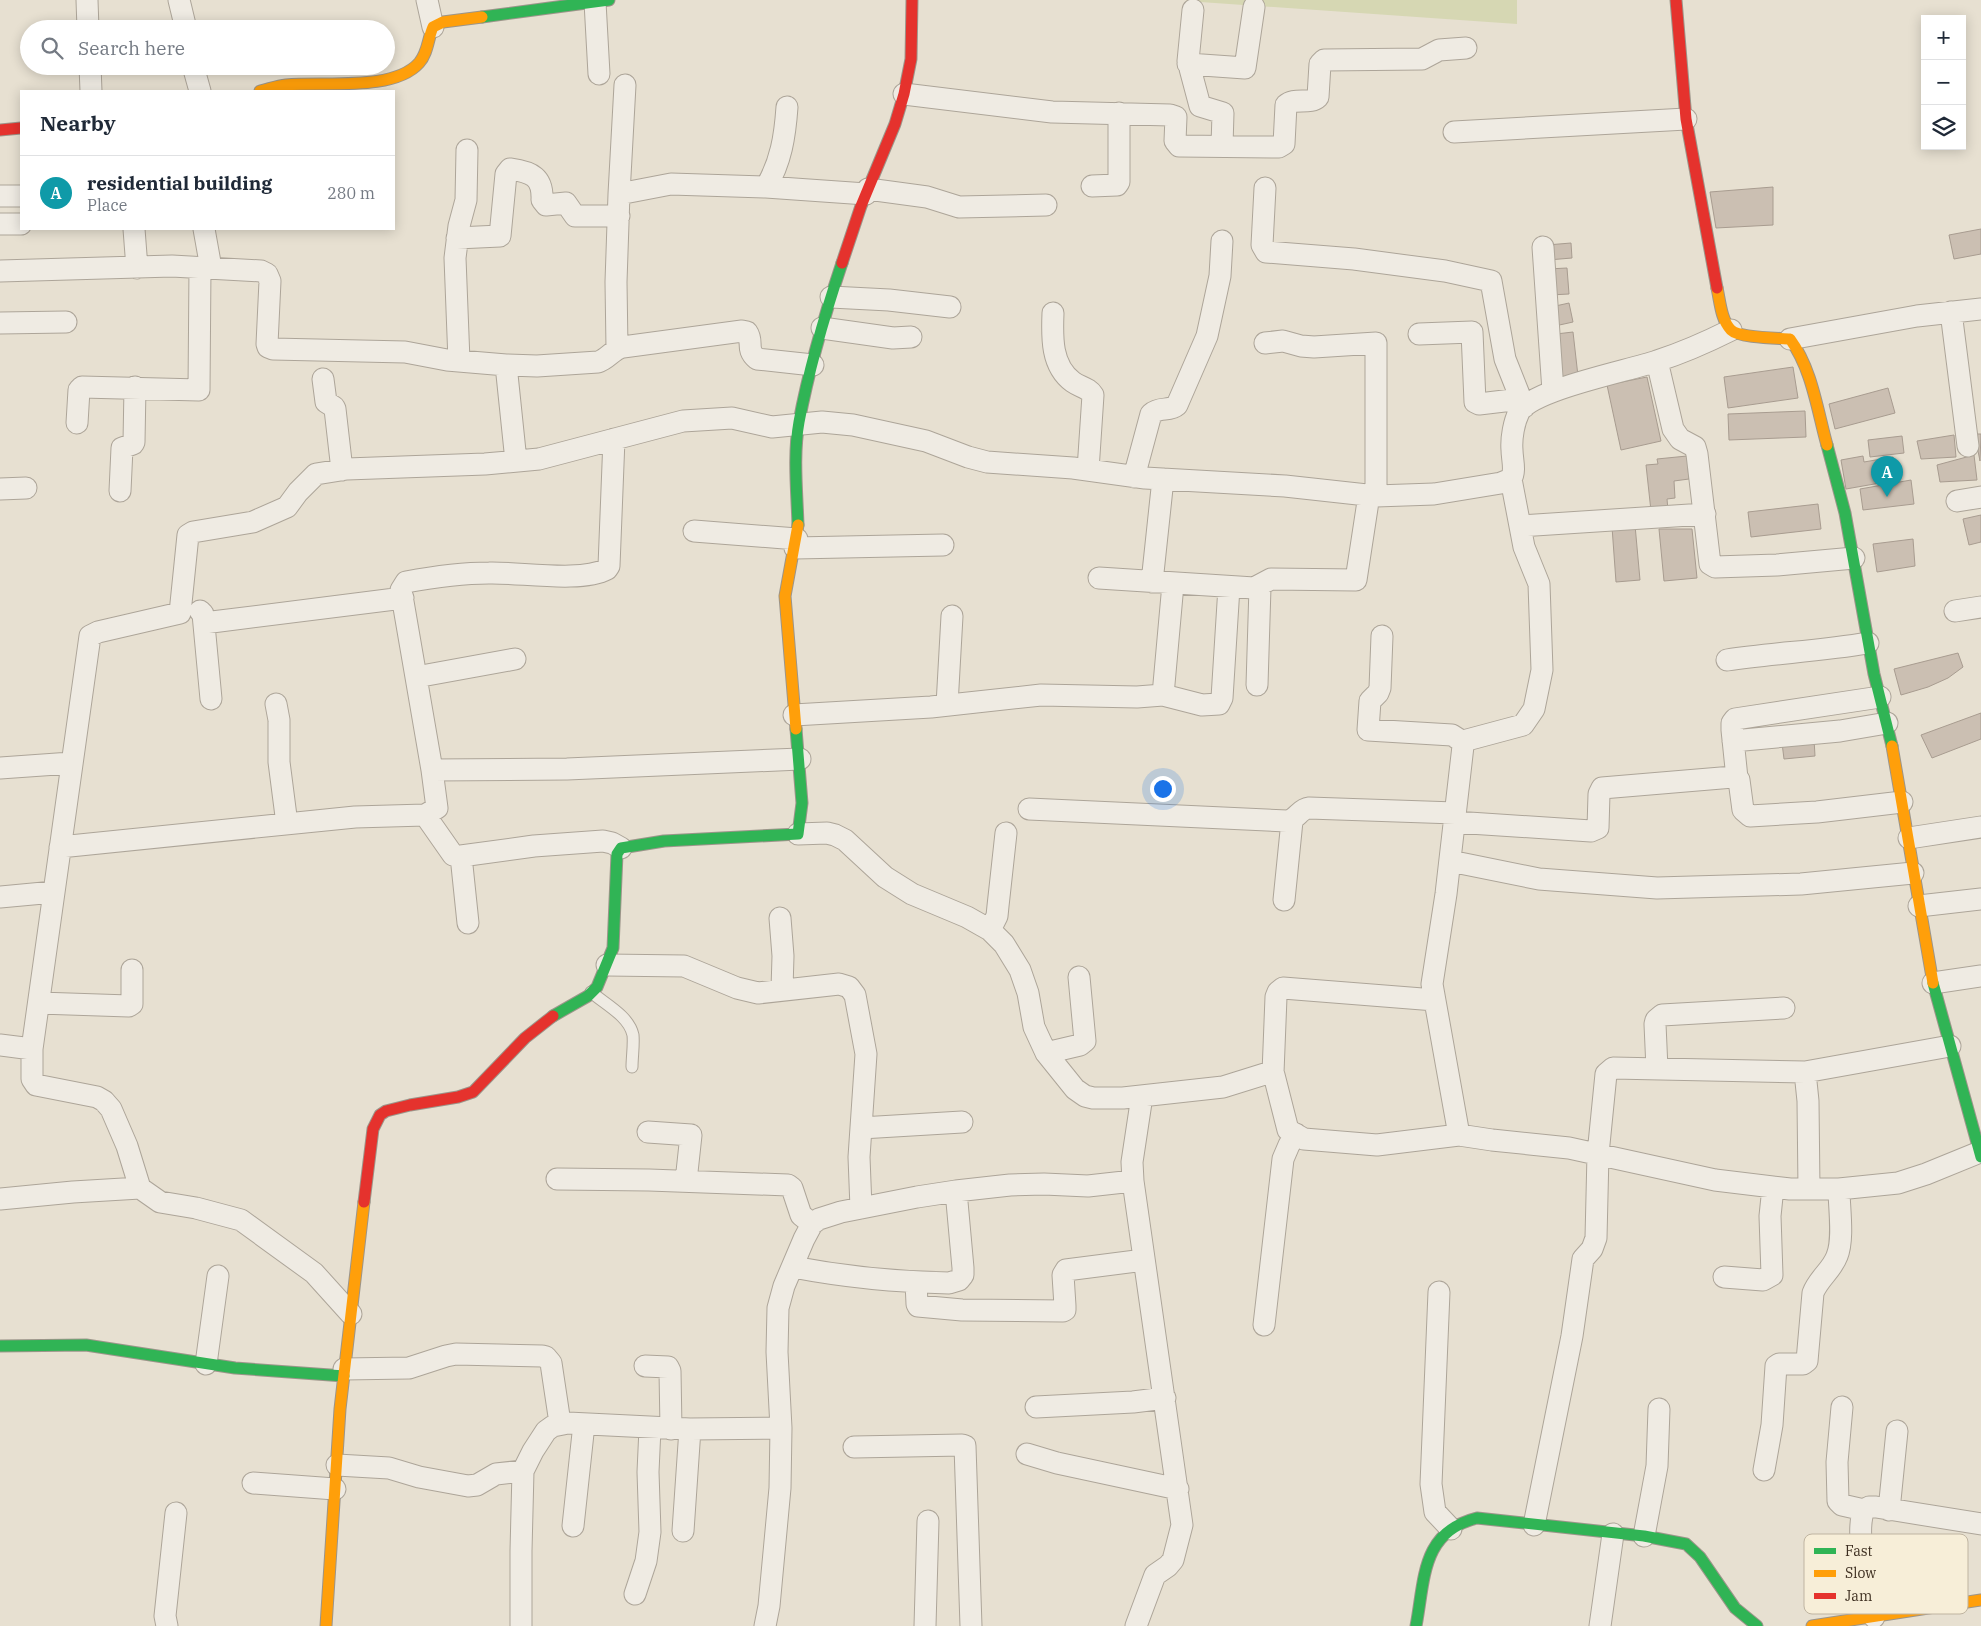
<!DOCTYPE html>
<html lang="en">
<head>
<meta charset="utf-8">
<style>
  body { margin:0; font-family:"IBM Plex Serif",serif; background:#f6f6f7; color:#1f2937 }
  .controls { position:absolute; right:15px; top:15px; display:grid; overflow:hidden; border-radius:0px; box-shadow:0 2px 12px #0003 }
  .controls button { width:45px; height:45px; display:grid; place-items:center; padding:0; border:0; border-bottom:1px solid #e0e1e3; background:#fff; color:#1f2937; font:25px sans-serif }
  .you { position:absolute; left:1162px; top:788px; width:18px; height:18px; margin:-12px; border:4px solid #fff; border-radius:50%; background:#1a73e8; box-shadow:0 0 0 8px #1a73e833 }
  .badge { display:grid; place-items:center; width:32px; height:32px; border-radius:50%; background:#786c5e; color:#fff; font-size:16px; font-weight:700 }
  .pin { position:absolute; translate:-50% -41px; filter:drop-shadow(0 1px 2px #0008) }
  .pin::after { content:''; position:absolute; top:26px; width:18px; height:15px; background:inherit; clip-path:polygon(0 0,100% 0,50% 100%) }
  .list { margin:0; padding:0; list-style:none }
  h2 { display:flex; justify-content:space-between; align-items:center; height:65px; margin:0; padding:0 20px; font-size:21px }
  h2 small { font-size:16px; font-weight:400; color:#747a83 }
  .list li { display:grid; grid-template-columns:32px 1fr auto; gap:15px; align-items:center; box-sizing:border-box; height:75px; padding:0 20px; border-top:1px solid #e0e1e3 }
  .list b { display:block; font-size:19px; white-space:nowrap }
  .list p { margin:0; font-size:16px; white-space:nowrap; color:#747a83 }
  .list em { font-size:16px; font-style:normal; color:#747a83 }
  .icon { flex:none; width:28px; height:28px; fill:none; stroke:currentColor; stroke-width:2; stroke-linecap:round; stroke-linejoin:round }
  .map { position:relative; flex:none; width:1981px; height:1626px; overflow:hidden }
  .search { position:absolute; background:#fff; box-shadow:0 2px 12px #0003; left:20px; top:20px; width:375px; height:55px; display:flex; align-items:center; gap:12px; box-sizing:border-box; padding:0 18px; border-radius:28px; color:#747a83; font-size:19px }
  .panel { position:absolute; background:#fff; box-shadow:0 2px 12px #0003; left:20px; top:90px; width:375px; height:140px; border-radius:0px }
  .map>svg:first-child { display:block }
  .green { fill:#d6d7b3 }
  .building { fill:#cbbfb2; stroke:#a89c90 }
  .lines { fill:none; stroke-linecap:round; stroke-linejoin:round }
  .lane-casing { stroke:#ada599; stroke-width:13 }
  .street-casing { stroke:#ada599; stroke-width:23 }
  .fast-casing { stroke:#9c958a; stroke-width:13 }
  .slow-casing { stroke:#9c958a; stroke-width:13 }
  .jam-casing { stroke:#9c958a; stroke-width:13 }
  .lane { stroke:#efebe3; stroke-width:11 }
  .street { stroke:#efebe3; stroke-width:21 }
  .fast { stroke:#30b455; stroke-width:11 }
  .slow { stroke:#ff9f0a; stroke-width:11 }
  .jam { stroke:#e5322d; stroke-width:11 }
  .key { fill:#f7eed8; stroke:#bfb4a1; stroke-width:1 }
  .key-label { font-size:14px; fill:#3d2e20 }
</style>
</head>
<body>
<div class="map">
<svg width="1981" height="1626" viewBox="0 0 1981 1626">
  <rect width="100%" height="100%" fill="#e7e0d1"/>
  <path class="green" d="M1187 0H1517V24L1186 1Z"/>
  <path class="building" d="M1773 187V225L1716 228 1710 192Z
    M1981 229V254L1954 259 1949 235Z
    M1571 243 1572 258 1548 260 1547 245Z
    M1567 268 1569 294 1550 295 1548 269Z
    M1569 303 1573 322 1555 326 1551 307Z
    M1573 332 1578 376 1561 377 1556 334Z
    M1793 367 1798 398 1728 408 1724 377Z
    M1647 377 1661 441 1621 450 1607 385Z
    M1888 388 1895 413 1835 429 1829 404Z
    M1805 411 1806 437 1729 440 1728 414Z
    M1975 434H1981L1980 461 1977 446Z
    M1954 435 1956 457 1921 459 1917 441Z
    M1902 436 1904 453 1870 457 1868 440Z
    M1974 455 1977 480 1940 482 1937 465Z
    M1687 456 1689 479 1674 481 1675 498 1667 499 1668 510 1651 511 1646 465 1658 464 1657 459Z
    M1863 456 1864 462 1893 457 1897 480 1846 489 1841 460Z
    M1911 480 1914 504 1863 510 1860 489Z
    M1818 504 1821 529 1751 537 1748 512Z
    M1981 515V542L1969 545 1963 519Z
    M1635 525 1640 580 1616 582 1612 527Z
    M1659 529H1692L1697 578 1664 581Z
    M1913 539 1915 566 1877 572 1873 544Z
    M1958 653 1963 667 1948 678 1928 687 1901 695 1894 669Z
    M1981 713V739L1932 758 1921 735Z
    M1814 739 1815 756 1784 759 1782 743Z"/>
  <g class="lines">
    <g class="lane-casing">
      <path id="lane" d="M591 992C605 1004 629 1016 633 1035 634 1045 632 1057 632 1067"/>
    </g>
    <g class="street-casing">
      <path id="street" d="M87 0 88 29
        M179 0 186 29
        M427 0 433 27
        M595 2 599 74
        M1193 10 1188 61 1200 106 1223 113 1222 146
        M1188 64 1245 68 1254 7
        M90 66 91 91
        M193 66 200 91
        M904 94 1052 112 1170 115 1176 117 1175 141 1179 146 1279 147 1284 144 1286 105C1294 97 1310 105 1318 97L1320 64 1324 60 1422 59 1439 50 1466 48
        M1454 132 1686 119
        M1092 186 1117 185 1119 182V113
        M766 187C781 162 785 136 787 107
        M1265 188 1262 245 1266 252 1354 259 1445 271 1491 281 1505 359 1524 407
        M868 189 927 197 959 207 1046 205
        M619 194 625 85
        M0 196H21
        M0 224H21
        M134 229 137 268
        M204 229 211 268
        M457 238 500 236 506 174 510 169C532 172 543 177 542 200L546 205 566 203 575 216H619
        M1543 247 1553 391
        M0 271 172 266 261 271 267 274 270 281 267 344 268 347 273 349 405 352 447 360 506 365 537 366 598 362C608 359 613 349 623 347L742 331 747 332C754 342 745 349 757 359L813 365
        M831 297 889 300 950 307
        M1951 312 1968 446
        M1053 313C1052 337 1051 366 1073 382 1080 387 1089 388 1093 395L1088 470
        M0 323 66 322
        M822 328 893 338 911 337
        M1419 334 1472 332 1475 402 1479 404 1521 399
        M1790 339 1917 316 1981 309
        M1265 343 1283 341 1301 346 1314 347 1376 343V496
        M617 348 616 282 619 194 671 184 766 187 866 194
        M459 361 455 258 459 226 466 200 467 150
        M1657 361 1673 429 1680 439 1695 447 1697 454 1710 564 1715 567 1777 565 1854 558
        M506 365 516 461
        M323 379 326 402 334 407 335 409 342 470
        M77 423 79 390 82 387 199 390 200 267
        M1134 477 1151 414C1160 406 1169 412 1177 405L1207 336 1220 276 1222 241
        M0 489 26 488
        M120 491 122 448 133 444 134 442 135 387
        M1957 501 1981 497
        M1520 526 1705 514
        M694 531 797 539
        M795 548 943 545
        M1099 578 1254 588 1271 579 1356 580 1369 495
        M1152 582 1163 479
        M200 611 203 614 211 699
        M1955 611 1981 607
        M204 623 403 598
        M1382 636 1380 688 1378 693 1370 701 1368 730 1452 735 1463 742
        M1727 660C1774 653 1821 651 1868 643
        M416 677 515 659
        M1257 685 1260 587
        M1163 695 1173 584
        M276 704 279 720V762L287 824
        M947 705 952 616
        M794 715 931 707 1041 695 1137 697 1163 695 1202 705 1219 704 1222 698 1229 587
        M1733 741 1840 731 1887 723
        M0 768 71 763
        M432 770 401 590 406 582C433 577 462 573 489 573 520 572 581 583 607 569L609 566 614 439
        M1737 778 1732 730V723L1735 719 1880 697
        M1029 809 1287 821C1297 820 1299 809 1309 808L1455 813
        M425 815 437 808 432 770 567 769 800 759
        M1454 822 1591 831 1598 828 1599 794 1602 788 1733 777 1739 780 1743 810 1750 816 1817 812 1902 802
        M798 834 827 833 835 835 845 840 885 877 912 894 967 917 990 930 1004 944 1020 970 1028 993 1034 1027 1046 1053 1075 1089 1085 1096 1093 1098H1123L1223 1087 1271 1072 1274 1075 1288 1130 1304 1139 1377 1145 1459 1135 1492 1140 1569 1148 1715 1180 1790 1189H1839L1898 1183 1926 1174 1980 1152
        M1909 838 1981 827
        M60 847 355 817 425 815 453 855 461 856 534 846 603 841 612 843 621 848
        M461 856 468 923
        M1450 861 1539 879 1657 888 1801 884 1913 873
        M0 897 54 892
        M1284 900 1292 821
        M1919 906 1981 899
        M780 918 783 956 782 989
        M990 930 997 916 998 906 1006 833
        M607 965 684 966 737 988 758 993 839 984 849 987 855 995 866 1054 859 1157 861 1208
        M1933 983 1981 976
        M39 1003 129 1006 132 1004V970
        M0 1045 32 1049
        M1046 1053 1080 1045 1085 1041 1079 977
        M1657 1069 1655 1024 1656 1020 1662 1015 1784 1008
        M1805 1072 1808 1101 1809 1189
        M1273 1073 1276 997 1278 992 1283 988 1435 1000
        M861 1128 962 1122
        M648 1132 691 1135 686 1181
        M1459 1135 1432 984 1446 894 1463 746V742L1467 740 1523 725 1534 709 1542 670 1539 584 1524 547 1511 479
        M557 1179 649 1180 788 1185 792 1188 801 1215 812 1224
        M0 1199 73 1192 140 1188
        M793 1267C845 1277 896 1282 949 1283L959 1280 963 1275V1268L956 1191
        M1724 1277 1763 1280 1772 1275 1770 1216 1773 1187
        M916 1282 917 1304 918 1306 962 1310 1063 1311 1065 1310V1306L1063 1275 1066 1270 1144 1260
        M1439 1292 1431 1484 1435 1512 1451 1529
        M351 1314 314 1273 241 1220 196 1208 160 1202 140 1188 127 1146 111 1109 104 1101 97 1097 36 1085 32 1079V1049L90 636 98 632 180 613 188 535 193 532 253 522 287 507 298 492 316 474 347 469 485 464 539 459 683 421 732 418 772 427 822 422 853 425 926 441 968 457 987 462 1073 468 1145 478 1285 486 1376 496 1434 494 1501 483 1511 479C1516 471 1512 459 1512 450 1511 438 1514 422 1519 412 1534 389 1628 371 1657 361 1682 353 1707 342 1731 330
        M1264 1325 1283 1159 1289 1145 1296 1134
        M206 1364 218 1276
        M645 1366 668 1367 670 1371 671 1429
        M344 1369 409 1368 446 1356 456 1354 542 1356 546 1357 551 1363 560 1423
        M1036 1407 1133 1402 1165 1398
        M1842 1407 1837 1462 1838 1501 1842 1505 1864 1510
        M854 1447 962 1445 965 1446 971 1626
        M1027 1454 1057 1463 1178 1489
        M337 1465 389 1468 419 1477 468 1486 477 1485 496 1474 523 1471
        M1764 1470 1772 1425 1776 1366 1779 1364H1803L1807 1361 1813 1293C1818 1279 1832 1270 1837 1256 1844 1239 1839 1208 1839 1189
        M253 1483 335 1489
        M1889 1510 1897 1431
        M1534 1525 1572 1336 1583 1259 1592 1249 1596 1238 1598 1154 1606 1074 1613 1068 1805 1072 1950 1046
        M573 1526 584 1424
        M683 1531 690 1429
        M1644 1536 1657 1466 1659 1409
        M635 1594 646 1561 650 1532 648 1472 650 1428
        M1874 1617C1869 1592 1854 1533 1864 1510L1869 1507H1876L1981 1524
        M167 1626 165 1616 176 1513
        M521 1626V1551L523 1471 533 1451 546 1431 553 1426 568 1423 690 1429 781 1428
        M765 1626 769 1606 780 1488 781 1428 777 1352 778 1308 784 1286 804 1239 812 1224 819 1219 841 1212 917 1197 956 1191 1010 1185 1044 1184 1088 1186 1133 1181
        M925 1626 928 1521
        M1136 1626 1155 1575 1168 1566 1173 1560 1182 1525 1133 1181 1132 1162 1142 1096
        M1600 1626 1613 1534"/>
    </g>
    <g class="fast-casing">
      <path id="fast" d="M482 17 609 0
        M1827 445 1845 513 1874 674 1892 746
        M798 525C797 492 793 455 799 422 809 368 825 314 842 263
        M1933 983 1981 1157
        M553 1016 588 996 597 987 613 948 617 854 621 848 664 841 798 834 802 803 796 729
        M0 1346 86 1345 235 1368 344 1376
        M1416 1626C1425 1579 1421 1532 1477 1518L1644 1536 1686 1544 1700 1557 1735 1608 1757 1626"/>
    </g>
    <g class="slow-casing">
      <path id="slow" d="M260 91C269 89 277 86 286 85 323 81 393 92 419 63 428 53 428 38 433 27L443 22 482 17
        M1717 288C1720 301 1721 320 1731 330 1739 338 1777 338 1790 339 1812 369 1817 409 1827 445
        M796 729 785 596 798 525
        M1892 746 1933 983
        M326 1626 340 1409 364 1202
        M1812 1626 1981 1600"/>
    </g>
    <g class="jam-casing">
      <path id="jam" d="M1676 0 1686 119 1717 288
        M0 130 21 128
        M842 263 861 206 895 124 904 94 911 59 912 0
        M364 1202 373 1129 380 1115 386 1111 410 1105 458 1097 473 1092 525 1038 553 1016"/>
    </g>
    <use href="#lane" class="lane"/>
    <use href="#street" class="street"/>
    <use href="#fast" class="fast"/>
    <use href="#slow" class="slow"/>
    <use href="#jam" class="jam"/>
  </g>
  <rect x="1804" y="1534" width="164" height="80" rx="8" class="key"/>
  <rect x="1814" y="1548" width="22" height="6" fill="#30b455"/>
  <rect x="1814" y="1570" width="22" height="7" fill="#ff9f0a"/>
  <rect x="1814" y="1593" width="22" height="6" fill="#e5322d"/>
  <g class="key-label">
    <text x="1845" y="1556">Fast</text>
    <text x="1845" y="1578">Slow</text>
    <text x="1845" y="1601">Jam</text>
  </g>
</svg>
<div class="controls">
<button>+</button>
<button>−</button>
<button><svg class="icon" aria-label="layers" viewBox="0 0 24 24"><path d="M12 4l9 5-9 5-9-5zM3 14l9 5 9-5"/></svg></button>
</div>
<div class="you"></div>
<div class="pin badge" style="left:1887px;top:497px;background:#0f9aa8">A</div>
<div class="search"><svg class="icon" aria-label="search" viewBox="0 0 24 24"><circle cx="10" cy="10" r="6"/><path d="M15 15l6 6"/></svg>Search here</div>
<section class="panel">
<h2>Nearby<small></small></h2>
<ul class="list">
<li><span class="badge" style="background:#0f9aa8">A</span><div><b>residential building</b><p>Place</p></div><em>280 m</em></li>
</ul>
</section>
</div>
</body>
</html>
